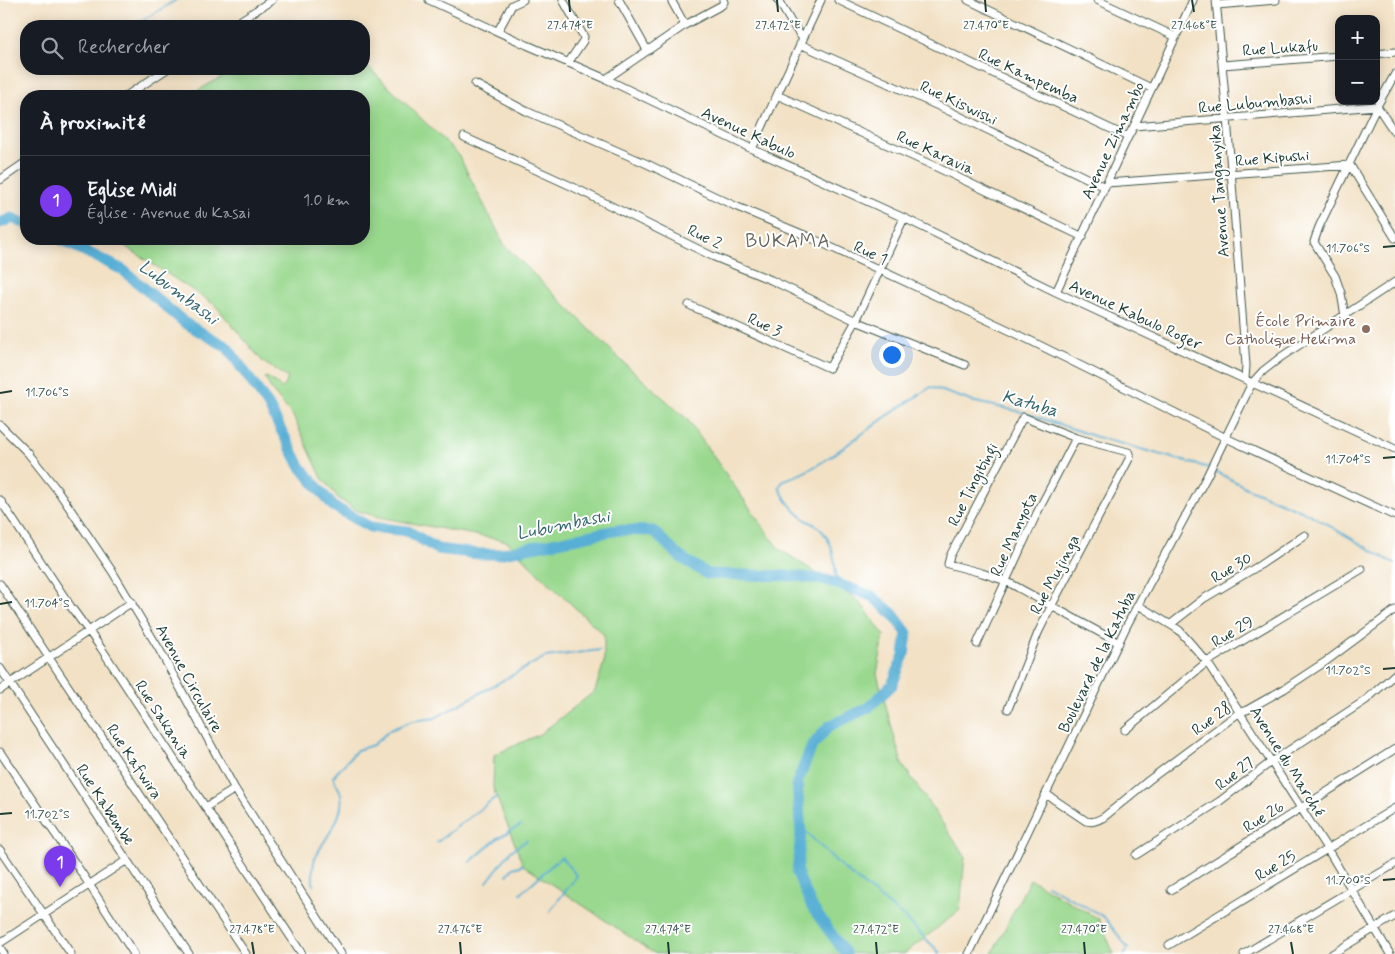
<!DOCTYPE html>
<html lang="fr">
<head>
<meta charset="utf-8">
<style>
  body { margin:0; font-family:Mynerve,sans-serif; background:#20242c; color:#f1f3f6 }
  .controls { position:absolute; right:15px; top:15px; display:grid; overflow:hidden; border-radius:10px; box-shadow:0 2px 12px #0003 }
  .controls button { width:45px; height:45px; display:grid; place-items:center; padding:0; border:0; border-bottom:1px solid #363941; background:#171b24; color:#f1f3f6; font:25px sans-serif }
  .you { position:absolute; left:891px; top:354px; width:18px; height:18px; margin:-12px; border:4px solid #fff; border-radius:50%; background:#1a73e8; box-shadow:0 0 0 8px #1a73e833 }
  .badge { display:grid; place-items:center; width:32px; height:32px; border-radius:50%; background:#7c3aed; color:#fff; font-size:16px; font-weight:700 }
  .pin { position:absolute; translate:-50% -41px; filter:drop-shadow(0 1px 2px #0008) }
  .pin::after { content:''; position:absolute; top:26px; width:18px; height:15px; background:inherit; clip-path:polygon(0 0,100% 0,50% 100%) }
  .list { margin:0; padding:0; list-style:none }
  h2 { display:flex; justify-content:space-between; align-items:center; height:65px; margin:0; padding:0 20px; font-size:21px }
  h2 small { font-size:16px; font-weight:400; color:#9ea1a6 }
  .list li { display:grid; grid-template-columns:32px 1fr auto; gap:15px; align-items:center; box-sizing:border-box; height:90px; padding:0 20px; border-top:1px solid #363941 }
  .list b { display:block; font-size:19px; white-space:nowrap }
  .list p { margin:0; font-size:16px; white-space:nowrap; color:#9ea1a6 }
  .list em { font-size:16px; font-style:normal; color:#9ea1a6 }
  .icon { flex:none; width:28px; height:28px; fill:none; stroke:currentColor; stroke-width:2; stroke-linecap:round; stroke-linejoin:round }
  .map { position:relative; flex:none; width:1395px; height:954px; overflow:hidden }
  .search { position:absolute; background:#171b24; box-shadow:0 2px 12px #0003; left:20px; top:20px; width:350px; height:55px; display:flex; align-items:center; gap:12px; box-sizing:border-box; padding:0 18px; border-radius:20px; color:#9ea1a6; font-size:19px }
  .panel { position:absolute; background:#171b24; box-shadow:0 2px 12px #0003; left:20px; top:90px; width:350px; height:155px; border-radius:20px }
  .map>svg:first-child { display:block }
  .green { fill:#99d88e; stroke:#5c8a61 }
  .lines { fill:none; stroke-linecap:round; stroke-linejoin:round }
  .stream { stroke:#59afd5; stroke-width:2 }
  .river { stroke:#59afd5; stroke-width:11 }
  .minor-casing { stroke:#3f564a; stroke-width:9 }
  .minor { stroke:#fff; stroke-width:7 }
  .ticks { fill:none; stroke:#1f3d34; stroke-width:2 }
  .education-dot { fill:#8d6e63; stroke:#fff; stroke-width:2 }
  .labels { text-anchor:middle; stroke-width:4; stroke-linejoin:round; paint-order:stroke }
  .street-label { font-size:16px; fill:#1f3d34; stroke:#fff }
  .education-label { font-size:16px; fill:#785e54; stroke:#fff; text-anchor:end }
  .water-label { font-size:18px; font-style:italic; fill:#33656c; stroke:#fff }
  .quarter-label { font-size:19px; letter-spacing:1px; fill:#66655a; stroke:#fff }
  .ticks-label { font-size:12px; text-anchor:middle; fill:#1f3d34; stroke:#fff; stroke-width:4; stroke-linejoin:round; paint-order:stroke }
</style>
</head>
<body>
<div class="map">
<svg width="1395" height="954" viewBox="0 0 1395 954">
  <rect width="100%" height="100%" fill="#fff"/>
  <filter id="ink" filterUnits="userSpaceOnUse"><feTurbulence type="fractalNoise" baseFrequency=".02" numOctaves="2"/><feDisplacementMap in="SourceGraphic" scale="10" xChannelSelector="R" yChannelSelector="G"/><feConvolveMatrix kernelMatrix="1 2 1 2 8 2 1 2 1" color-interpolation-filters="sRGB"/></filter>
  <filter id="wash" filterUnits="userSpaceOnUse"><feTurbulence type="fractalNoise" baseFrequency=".0096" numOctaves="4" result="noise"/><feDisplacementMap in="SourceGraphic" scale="20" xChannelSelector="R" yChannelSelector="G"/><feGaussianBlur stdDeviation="1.12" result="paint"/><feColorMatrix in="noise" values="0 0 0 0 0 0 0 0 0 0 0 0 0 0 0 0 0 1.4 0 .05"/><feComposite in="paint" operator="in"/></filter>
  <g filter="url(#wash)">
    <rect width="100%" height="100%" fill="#f2e1c5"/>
    <path class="green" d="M364 63 458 154 505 246 623 362 687 419 778 548 859 601 884 635 877 674 902 764 965 856 960 910 904 954H655L523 865 493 788 494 755 540 734 595 691 604 662V635L538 573 507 541 379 517 358 511 339 499 322 478 293 416 272 391 265 378 267 377 282 388 288 378 263 362 215 305 114 239H364V96H188L236 69H364Z
      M1030 879 1099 919 1114 954H992Z"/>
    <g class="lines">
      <path class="stream" d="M140 22 176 0
        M1213 470 1247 488 1311 515 1395 564
        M836 583C836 567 834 544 822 531 818 526 812 523 806 520 793 511 786 501 779 487L784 480C816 471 846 445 873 426 892 412 911 400 931 387L971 401 1022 412 1097 437 1209 468
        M801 827 845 870 904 917 939 952 938 954
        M437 842 496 797
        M470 862 498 838 521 825
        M507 875 513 868 523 865
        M487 882 511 851 527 840
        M313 885C313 877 312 866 315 858 324 838 348 815 340 791 338 786 335 782 333 777L357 750 373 745 390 730 412 721 435 718 545 657 600 650
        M1047 885 1104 917 1128 948 1124 954
        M521 893 561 857 577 876 550 911"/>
      <path class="river" d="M0 223 12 218 26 224
        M60 239 123 270 185 323 227 347 268 405 300 466 333 506 370 527 408 531 437 549 480 554H498L617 530 653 531 679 556 707 574 794 576 826 580 872 596 893 614 907 633 904 655 892 685 868 708 829 726 812 746 797 783 801 833 797 873 812 907 846 954"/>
    </g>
  </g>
  <g filter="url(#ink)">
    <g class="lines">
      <g class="minor-casing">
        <path id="minor" d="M429 0 527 45 606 79 752 149 904 218 1056 292 1395 449
          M563 0 584 37 583 41 568 63
          M619 0 647 50
          M671 0 685 25
          M778 0 791 22 803 39
          M838 0 1128 137
          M968 0 1151 88
          M1097 0 1176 37
          M1216 0 1227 118 1246 365 1245 379
          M1217 5 1276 0
          M232 26 272 0
          M498 31 512 5 523 0
          M800 44 947 110 1105 187
          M1376 54 1395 52
          M1222 65 1339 56
          M606 79 685 25 722 5 724 2 723 0
          M475 84 526 111 645 163 735 206 809 237 953 304 1015 333 1226 438 1395 516
          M777 95 934 166 1083 237
          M126 96 167 69
          M1134 126 1377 106 1395 133
          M464 137 571 186 712 256 771 280 856 321 965 365
          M752 149 821 0
          M0 180 26 162
          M1107 183 1350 165 1395 238
          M1056 292 1128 137 1134 126 1193 0
          M689 305 829 368 856 321 904 218
          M1345 316 1341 293 1335 276 1314 242 1319 227 1377 106 1395 74
          M0 425 28 453 58 491 112 571 159 649 235 789 341 954
          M0 500 71 607 101 648 302 954
          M0 584 246 954
          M1138 605 1179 630 1207 662 1328 850 1390 954
          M1171 624 1203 599 1260 565 1305 535
          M977 644 1037 513 1076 438
          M0 668 189 954
          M0 690 132 602
          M1008 709 1038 633C1067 573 1100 516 1130 457V453L1128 452 1076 438 1023 417 950 556 948 564 982 573 1006 581 1119 643
          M1125 730 1207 662 1362 569
          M0 752 85 878 134 954
          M1046 794 1086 821C1094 823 1098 820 1104 817L1149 780 1240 712 1247 710 1284 689 1325 662 1395 610
          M206 807 235 789
          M0 850 71 954
          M1136 855 1220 801 1271 762 1366 700 1395 674
          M1171 890 1395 749
          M0 943 127 860
          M1169 945 1395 808
          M0 948 4 954
          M969 954 1127 625 1207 476 1252 383 1263 371 1281 357 1395 282
          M1244 954 1395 864
          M1332 954 1395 916"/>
      </g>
      <use href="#minor" class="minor"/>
    </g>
  </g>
  <path class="ticks" d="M569 0 570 12M777 0 778 12M985 0 986 12M1192 0 1194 12M1383 247 1395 246M0 393 12 391M1383 458 1395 457M0 604 12 602M1383 669 1395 668M0 814 12 813M1383 880 1395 879M252 942 254 954M460 942 461 954M668 942 669 954M876 942 877 954M1084 942 1085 954M1291 942 1293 954"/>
  <circle class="education-dot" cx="1366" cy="329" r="5"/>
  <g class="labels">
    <g class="street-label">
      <text transform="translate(1280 47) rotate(-4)" y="6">Rue Lukafu</text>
      <text transform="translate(1029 75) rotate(25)" y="6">Rue Kampemba</text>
      <text transform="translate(959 102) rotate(25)" y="6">Rue Kiswishi</text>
      <text transform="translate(1255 102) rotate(-5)" y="6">Rue Lubumbashi</text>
      <text transform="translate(749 132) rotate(25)" y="6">Avenue Kabulo</text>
      <text transform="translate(1112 140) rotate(-65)" y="6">Avenue Zimambo</text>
      <text transform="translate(936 152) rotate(25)" y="6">Rue Karavia</text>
      <text transform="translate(1272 157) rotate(-5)" y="6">Rue Kipushi</text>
      <text transform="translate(1218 191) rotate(-94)" y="6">Avenue Tanganyika</text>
      <text transform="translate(705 236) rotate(26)" y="6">Rue 2</text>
      <text transform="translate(871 252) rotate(25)" y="6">Rue 1</text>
      <text transform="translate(1136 314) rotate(25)" y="6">Avenue Kabulo Roger</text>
      <text transform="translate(765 324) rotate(25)" y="6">Rue 3</text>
      <text transform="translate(972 484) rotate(-63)" y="6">Rue Tingitingi</text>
      <text transform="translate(1013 534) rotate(-65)" y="6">Rue Manyota</text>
      <text transform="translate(1231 567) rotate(-31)" y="6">Rue 30</text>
      <text transform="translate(1054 574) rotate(-62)" y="6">Rue Mujinga</text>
      <text transform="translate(1232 631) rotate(-31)" y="6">Rue 29</text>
      <text transform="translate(1096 661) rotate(-64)" y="6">Boulevard de la Katuba</text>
      <text transform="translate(190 678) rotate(61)" y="6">Avenue Circulaire</text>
      <text transform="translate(1211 718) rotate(-36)" y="6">Rue 28</text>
      <text transform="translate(164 719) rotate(57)" y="6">Rue Sakania</text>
      <text transform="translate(135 761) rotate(56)" y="6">Rue Kafwira</text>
      <text transform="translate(1288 761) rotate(58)" y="6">Avenue du Marché</text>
      <text transform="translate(1234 773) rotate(-38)" y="6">Rue 27</text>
      <text transform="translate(106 804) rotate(57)" y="6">Rue Kabembe</text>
      <text transform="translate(1263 816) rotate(-32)" y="6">Rue 26</text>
      <text transform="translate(1275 865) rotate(-31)" y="6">Rue 25</text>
    </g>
    <g class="education-label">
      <text x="1356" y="326">École Primaire<tspan x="1356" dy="18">Catholique Hekima</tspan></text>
    </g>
    <g class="water-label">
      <text transform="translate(179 292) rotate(37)" y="6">Lubumbashi</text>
      <text transform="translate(1030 403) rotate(16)" y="6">Katuba</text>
      <text transform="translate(563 524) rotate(-11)" y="6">Lubumbashi</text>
    </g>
    <g class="quarter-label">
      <text x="788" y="247">BUKAMA</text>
    </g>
  </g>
  <g class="ticks-label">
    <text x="570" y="29">27.474°E</text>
    <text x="778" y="29">27.472°E</text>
    <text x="986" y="29">27.470°E</text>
    <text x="1194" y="29">27.468°E</text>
    <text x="1348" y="252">11.706°S</text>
    <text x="47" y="396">11.706°S</text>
    <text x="1348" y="463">11.704°S</text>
    <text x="47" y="607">11.704°S</text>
    <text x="1348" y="674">11.702°S</text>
    <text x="47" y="818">11.702°S</text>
    <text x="1348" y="884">11.700°S</text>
    <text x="252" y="933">27.478°E</text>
    <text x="460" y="933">27.476°E</text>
    <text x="668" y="933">27.474°E</text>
    <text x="876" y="933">27.472°E</text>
    <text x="1084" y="933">27.470°E</text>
    <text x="1291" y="933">27.468°E</text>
  </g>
</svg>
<div class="controls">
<button>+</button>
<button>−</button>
</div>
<div class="you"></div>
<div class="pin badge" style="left:60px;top:887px">1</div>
<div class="search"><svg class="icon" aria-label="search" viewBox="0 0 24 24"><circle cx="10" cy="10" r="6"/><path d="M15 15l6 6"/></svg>Rechercher</div>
<section class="panel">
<h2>À proximité<small></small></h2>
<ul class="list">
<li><span class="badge">1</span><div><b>Eglise Midi</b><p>Église · Avenue du Kasai</p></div><em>1.0 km</em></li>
</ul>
</section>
</div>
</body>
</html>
